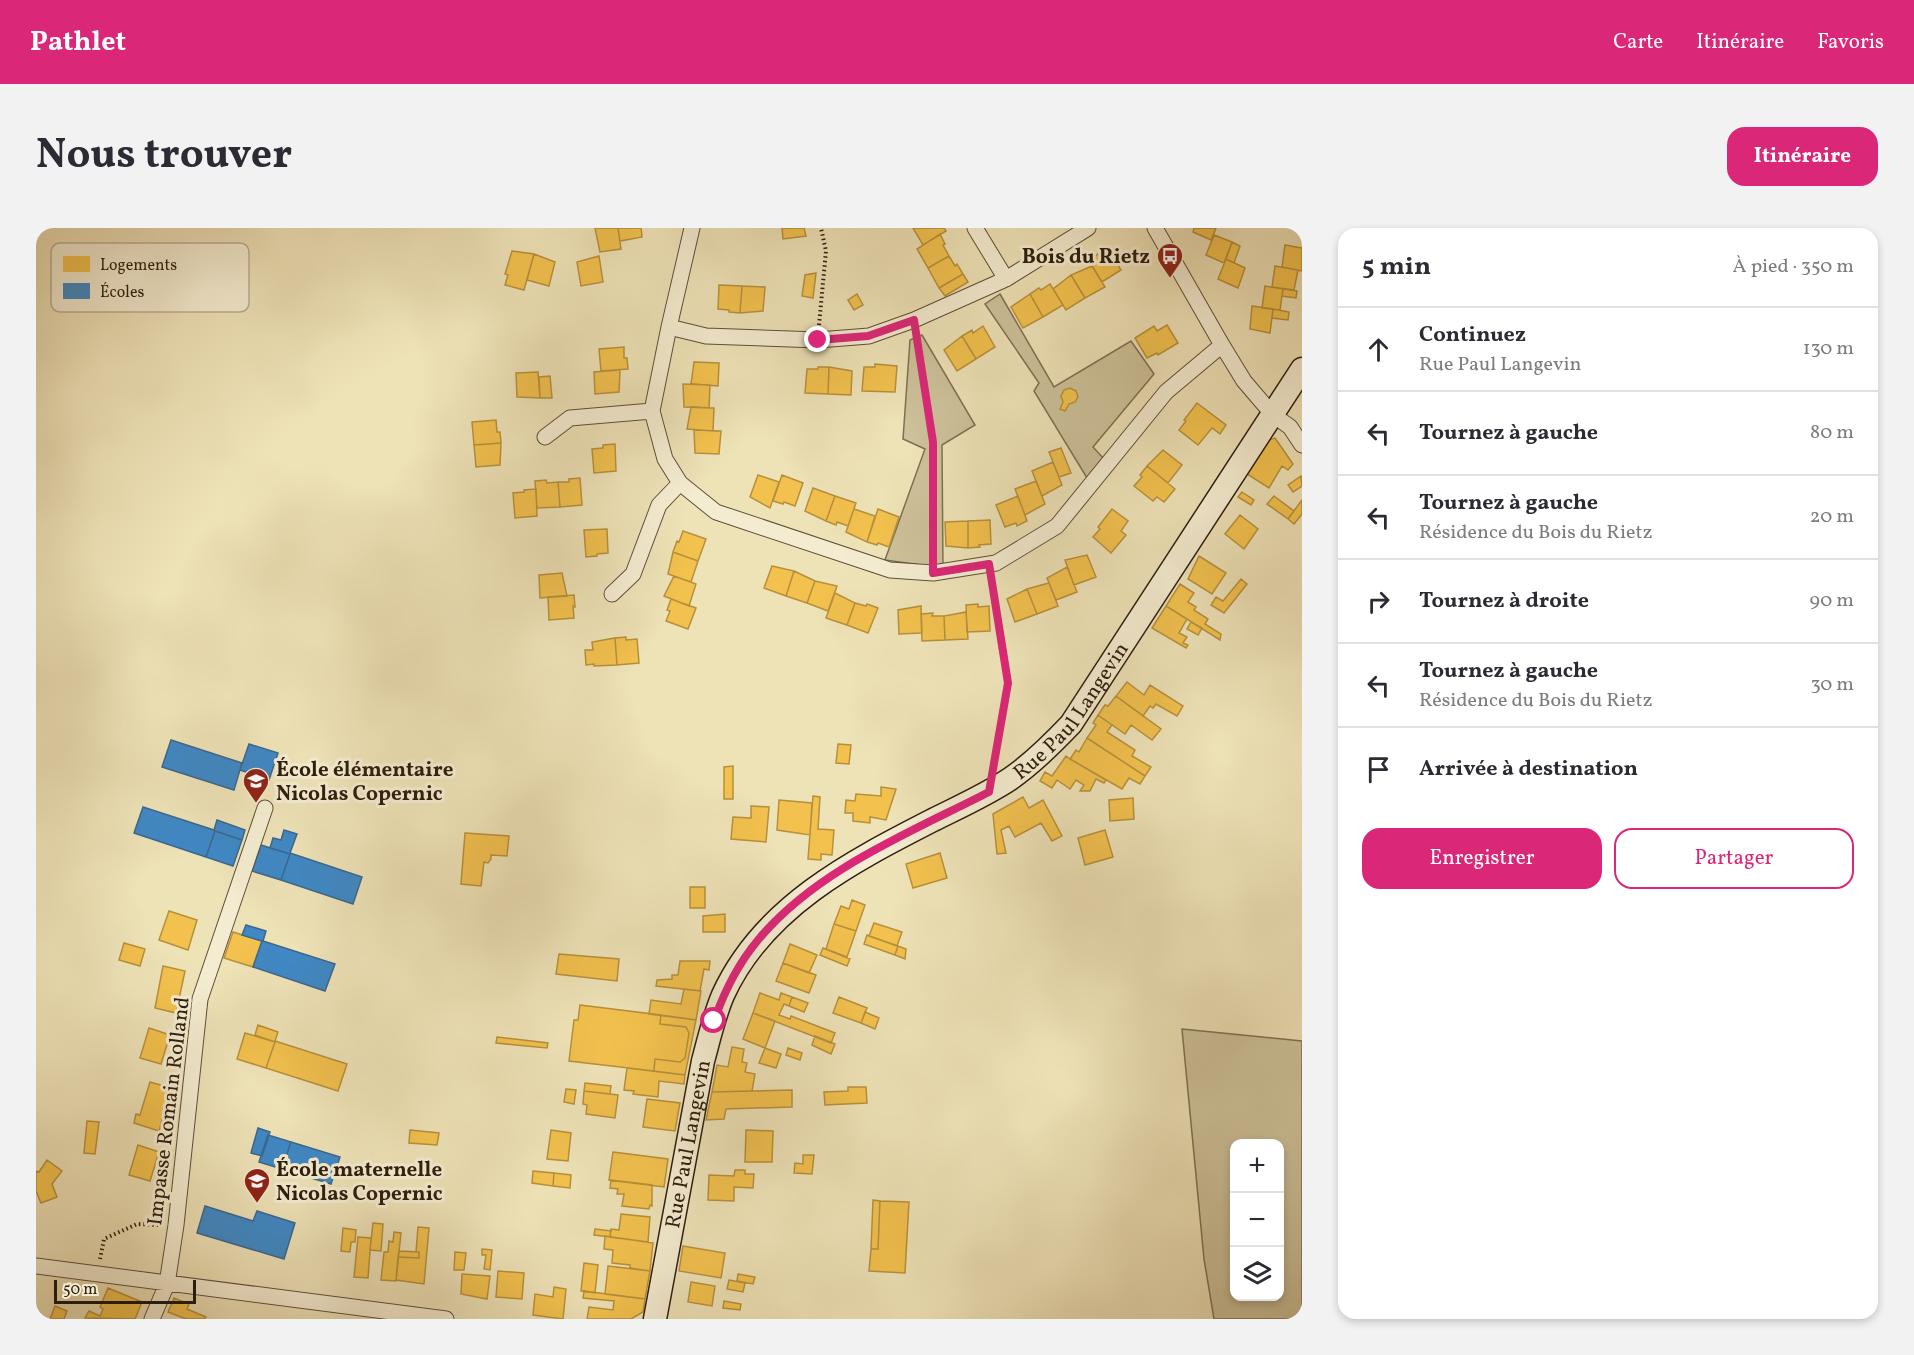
<!DOCTYPE html>
<html lang="fr">
<head>
<meta charset="utf-8">
<style>
  body { margin:0; font-family:Vollkorn,serif; background:#f2f2f3; color:#2b2b33 }
  .controls { position:absolute; right:18px; bottom:18px; display:grid; overflow:hidden; border-radius:12px; box-shadow:0 3px 9px #0003 }
  .controls button { width:54px; height:54px; display:grid; place-items:center; padding:0; border:0; border-bottom:2px solid #e1e1e2; background:#fff; color:#2b2b33; font:30px sans-serif }
  .scale { position:absolute; left:18px; bottom:15px; width:142px; box-sizing:border-box; padding-left:6px; border:3px solid #2e1e0e; border-top:0; font-size:16px; line-height:21px; white-space:nowrap; color:#2e1e0e; -webkit-text-stroke:4px #f4ecd0; paint-order:stroke }
  .stop { position:absolute; width:18px; height:18px; margin:-14px; border:4px solid #db2777; border-radius:50%; background:#fff }
  .stop.end { background:#db2777; border-color:#fff; box-shadow:0 2px 6px #0008 }
  .list { margin:0; padding:0; list-style:none }
  h2 { display:flex; justify-content:space-between; align-items:center; height:78px; margin:0; padding:0 24px; font-size:26px }
  h2 small { font-size:20px; font-weight:400; color:#7c7c81 }
  .list li { display:grid; grid-template-columns:39px 1fr auto; gap:18px; align-items:center; box-sizing:border-box; height:84px; padding:0 24px; border-top:2px solid #e1e1e2 }
  .list b { display:block; font-size:22px; white-space:nowrap }
  .list p { margin:0; font-size:20px; white-space:nowrap; color:#7c7c81 }
  .list em { font-size:20px; font-style:normal; color:#7c7c81 }
  .actions { display:flex; gap:12px; padding:18px 24px }
  .actions a { flex:1; padding:14px 0; border:2px solid #db2777; border-radius:18px; text-align:center; font-size:21px; color:#db2777 }
  .actions .main { background:#db2777; color:#fff }
  .icon { flex:none; width:33px; height:33px; fill:none; stroke:currentColor; stroke-width:2; stroke-linecap:round; stroke-linejoin:round }
  .map { position:relative; flex:none; width:1266px; height:1091px; overflow:hidden; border-radius:18px }
  header { display:flex; align-items:center; gap:36px; box-sizing:border-box; height:84px; padding:0 30px; background:#db2777; color:#fff }
  header strong { font-size:28px }
  nav { display:flex; gap:33px; margin-inline-start:auto; font-size:21px }
  .intro { display:flex; align-items:center; justify-content:space-between; box-sizing:border-box; height:144px; padding:0 36px }
  h1 { margin:0; font-size:42px }
  .button { padding:15px 27px; border-radius:18px; background:#db2777; color:#fff; font-size:21px; font-weight:700 }
  main { display:flex; gap:36px; padding:0 36px }
  aside { flex:1; background:#fff; border-radius:18px; box-shadow:0 3px 9px #0003 }
  .map>svg:first-child { display:block }
  .green { fill:#cdc19a; stroke:#7e7054; stroke-width:1.5; fill-rule:evenodd }
  .homes { fill:#f2c14e; stroke:#b7903b; stroke-width:1.5 }
  .schools { fill:#3f88c5; stroke:#3a688e; stroke-width:1.5 }
  .lines { fill:none; stroke-linecap:round; stroke-linejoin:round }
  .street-casing { stroke:#5e4f38; stroke-width:17 }
  .secondary-casing { stroke:#2e1e0e; stroke-width:25 }
  .path { stroke:#2e1e0e; stroke-width:4; stroke-dasharray:1.5 3; stroke-linecap:butt }
  .street { stroke:#f4ecd0; stroke-width:15 }
  .secondary { stroke:#f4ecd0; stroke-width:22 }
  .route { stroke:#db2777; stroke-width:8 }
  .labels { text-anchor:middle; stroke-width:6; stroke-linejoin:round; paint-order:stroke }
  .poi-label { font-size:21px; font-weight:bold; fill:#2e1e0e; stroke:#f4ecd0; text-anchor:start }
  .street-label { font-size:21px; fill:#2e1e0e; stroke:#f4ecd0 }
  .key { fill:#f4ecd0; stroke:#b9ae96; stroke-width:1.5 }
  .key-label { font-size:16px; fill:#2e1e0e }
</style>
</head>
<body>
<header>
<strong>Pathlet</strong>
<nav><a>Carte</a><a>Itinéraire</a><a>Favoris</a></nav>
</header>
<div class="intro"><h1>Nous trouver</h1><a class="button">Itinéraire</a></div>
<main>
<div class="map">
<svg width="1266" height="1091" viewBox="0 0 1266 1091">
  <rect width="100%" height="100%" fill="#eee2b7"/>
  <filter id="stains"><feTurbulence type="fractalNoise" baseFrequency=".00333" numOctaves="4"/><feColorMatrix values="0 0 0 0 .2 0 0 0 0 .09 0 0 0 0 .02 0 0 0 .5 -.17"/></filter>
  <radialGradient id="worn" r=".72"><stop offset=".6" stop-color="#630" stop-opacity="0"/><stop offset="1" stop-color="#630" stop-opacity=".3"/></radialGradient>
  <path class="green" d="M964 66 1018 159 1095 113 1118 146 1057 219 1068 231 1051 250 998 163 1003 155 949 76Z
    M886 107 939 197 906 217 907 340 849 332 889 221 867 211 874 112Z
    M1146 801 1266 813V1091H1178L1168 1031ZM1198 916H1244V1068H1198Z"/>
  <path class="homes" d="M559 0H582L585 21 564 24Z
    M582 0H605L606 9 584 13Z
    M746 0H768L770 8 747 11Z
    M877 0H908L910 3 887 17Z
    M1158 0H1180L1175 12 1157 4Z
    M904 6 909 16 907 17 913 28 892 40 881 21Z
    M1178 7 1196 14 1188 35 1170 27Z
    M1196 14 1204 18 1198 35 1190 31Z
    M1249 17 1266 20V43L1246 39Z
    M1071 19 1085 42 1066 54 1053 33Z
    M476 23 498 26 488 62 469 57 472 47 469 46Z
    M498 26 519 34 513 58 491 52Z
    M563 28 567 54 545 58 541 34Z
    M913 28 919 38 921 36 927 46 903 60 892 40Z
    M1190 31 1209 40 1202 60 1182 51Z
    M1056 38 1069 59 1049 70 1035 47Z
    M1239 38 1262 42 1258 62 1236 59Z
    M780 45 777 70 766 68 769 47Z
    M927 46 932 54 909 68 903 60Z
    M1035 47 1049 70 1030 82 1017 61Z
    M1014 56 1027 77 1007 89 994 66 1003 60 1005 62Z
    M683 57 706 58 704 85 693 84V82L682 81Z
    M706 58 729 59 727 83 704 85Z
    M1229 58 1247 61 1244 82 1226 80Z
    M1247 61 1261 63 1260 70 1246 68Z
    M821 66 827 77 818 82 812 72Z
    M994 66 1007 89 987 100 975 79Z
    M1216 78 1237 81 1234 105 1214 101Z
    M1237 81 1253 84 1252 92 1236 90Z
    M1131 97 1142 115 1122 127 1121 125 1111 130 1099 110 1118 98 1121 103Z
    M947 98 959 119 940 131 926 108 936 102 937 105Z
    M926 108 940 131 921 143 908 122Z
    M588 119V130H591L592 141 565 143 563 121Z
    M658 134 683 135 682 158 655 156Z
    M839 136 861 138 859 164 826 163 828 139H839Z
    M782 139H793L792 166 769 165 771 141H782Z
    M793 139 816 143 815 167 792 166Z
    M584 142 583 164 559 166 558 144Z
    M502 144 504 170 481 169 480 145Z
    M514 148 516 170H504L503 149Z
    M647 156 674 157 673 180 648 179Z
    M1034 160 1040 163 1042 169 1039 174 1033 176 1029 183 1024 181 1027 174 1025 168 1028 162Z
    M1161 175 1190 197 1184 206 1176 200 1162 217 1143 202 1150 193 1148 192Z
    M655 179 678 180 677 203 651 201Z
    M460 192 461 204H464L465 215 438 217 436 194Z
    M658 202 685 203 683 226 659 225Z
    M1239 210 1257 236 1252 242 1246 238 1233 260 1211 246 1232 212Z
    M465 215 464 237 440 239 438 217Z
    M579 216 580 243 558 245 556 221 567 220V217Z
    M1025 220 1035 245 1023 249 1013 224Z
    M1127 222 1146 237 1132 255 1111 238Z
    M1017 234 1026 257 1006 268 996 243Z
    M1111 238 1139 261 1128 274 1121 269 1117 273 1098 258 1106 249 1104 247Z
    M722 247 743 254 734 280 714 269Z
    M746 247 767 255 759 278 748 274 747 276 737 273Z
    M1265 248 1266 258 1257 264 1252 257Z
    M544 250 546 277 524 279 522 254H533V251Z
    M510 252 511 255 522 254 524 279 501 280 499 253Z
    M1000 253 1009 276 989 287 979 261Z
    M777 260 799 268 790 293 769 283Z
    M500 261 501 288 479 290 477 265 488 264V262Z
    M1206 264 1218 272 1215 277 1202 269Z
    M799 268 820 275 812 298 801 294 800 297 790 293Z
    M982 268 991 293 981 298 980 295 969 299 960 277Z
    M1238 268 1258 283 1252 291 1231 276Z
    M1266 272V286L1258 296 1252 291Z
    M818 281 839 288 831 314 810 304Z
    M842 281 863 289 853 319 842 315 841 317 831 314Z
    M1076 281 1092 293 1085 303 1090 307 1075 325 1057 309 1064 301 1062 299Z
    M1204 287 1222 301 1208 321 1189 306Z
    M954 292 955 316 943 317 944 319 932 320V293Z
    M932 293V320L910 318 909 294Z
    M571 301 572 325 561 326V328L550 329 548 302Z
    M647 303 670 311 662 333 637 324 641 313 643 314Z
    M637 324 662 333 655 354 632 346Z
    M1051 327 1060 349 1038 357 1029 332Z
    M1163 328 1190 345 1176 366 1152 351Z
    M736 338 758 343 750 368 728 360Z
    M1031 339 1041 364 1020 372 1011 350Z
    M758 343 779 353 771 375 750 368Z
    M526 345 531 368 504 370 503 347Z
    M638 348 660 356 653 378 628 368Z
    M1205 351 1211 356 1188 385 1175 377 1180 369 1187 373Z
    M779 353 801 358 792 383 771 375Z
    M1013 355 1022 378 1001 386 991 361Z
    M1144 356 1158 365 1152 374 1160 379 1158 382 1172 391 1169 396 1185 406 1184 412 1130 378Z
    M991 361 1001 386 979 394 971 371Z
    M799 365 819 375 811 397 790 390Z
    M538 367 539 379 537 378 538 390 513 392 512 369Z
    M635 371 660 380 652 401 630 393 634 383 631 382Z
    M819 375 830 378 831 376 842 380 832 405 811 397Z
    M942 376V379L953 378 954 403 931 404 930 377Z
    M885 378 886 405 863 406 862 382Z
    M1130 378 1151 391 1143 405 1151 409 1147 415 1152 417 1150 420 1116 400Z
    M930 384 932 411 909 412 908 388Z
    M897 385 896 388H908L909 412 886 413 885 386Z
    M1155 394 1166 400 1162 407 1151 401Z
    M590 409V412L601 411 603 435 581 437 579 410Z
    M579 410 581 437 558 438V436L550 437 549 422H557L556 414Z
    M1091 454 1108 467 1114 457 1147 478 1141 488 1120 476 1117 480 1114 478 1107 488 1080 468Z
    M1080 468 1125 501 1116 512 1095 497 1089 506 1062 487 1069 477 1072 478Z
    M1062 487 1076 497 1071 504 1099 522 1096 528 1115 539 1109 548 1051 510 1060 497 1057 495Z
    M1051 510 1109 548 1104 556 1093 550 1086 561 1034 531 1040 522 1043 524Z
    M802 516 815 517 813 536 800 535Z
    M1030 528 1034 531 1070 552 1068 555 1060 551 1054 563H1044L1048 557 1040 552 1034 561 1021 552 1016 560 1004 553 1009 544 1016 548Z
    M697 538V571H688V539Z
    M845 559 860 561 850 592 834 589V595L817 593V585H809L810 572 819 573 820 566 845 568Z
    M777 568 784 569 782 601 798 602 796 627 785 626V632L772 631Z
    M987 569 993 580 1007 572 1026 608 1016 613 1005 595 979 609 973 598 965 602 970 625 961 626 957 586Z
    M1097 570 1098 591 1074 593 1073 572Z
    M743 572 776 575 774 607 741 602Z
    M715 578 733 579 730 614 695 611 697 589 715 590Z
    M1069 602 1077 629 1049 637 1042 610Z
    M429 605 473 608 471 628 455 627V631L452 635 448 634 445 658 425 656Z
    M904 625 911 650 877 660 870 636Z
    M654 659H669V680H654Z
    M816 672 829 677 820 703 798 696 805 678 813 681Z
    M133 683 161 692 152 722 123 712Z
    M689 686V704H667V688Z
    M838 695 866 704 861 718 833 708Z
    M798 696 820 703 811 729 790 721Z
    M197 704 226 713 217 739 188 730Z
    M831 707 862 718 859 727 828 716Z
    M88 715 109 721 104 738 83 732Z
    M754 716 781 727 773 745 747 735Z
    M862 718 870 721 869 731 859 727Z
    M787 720 814 731 811 738 784 727Z
    M523 726 583 731 581 753 520 746Z
    M644 733H674L673 742 668 741 664 763 620 758 621 752 636 751V747H642Z
    M747 735 780 747 773 765 740 753Z
    M127 738 149 743 140 785 119 780Z
    M648 761 665 763 660 792 613 786 615 772 645 776Z
    M724 765 743 772 745 765 756 769 753 778 748 776 743 787 754 791 755 788 799 805 795 815 717 785Z
    M756 769 772 775 768 784 753 778Z
    M803 769 831 780 825 795 797 785Z
    M544 777 625 787 624 796 650 799 653 805 649 830 644 834 619 831 618 843 533 833 538 792H542Z
    M829 784 843 790 839 801 825 795Z
    M717 785 739 793 729 820 707 811Z
    M625 787 660 792 649 847 618 843 619 831 644 834 649 830 653 805 650 799 624 796Z
    M222 797 242 804 239 813 311 836 302 863 230 840 239 814 219 807Z
    M113 800 134 807 125 836 104 830Z
    M209 805 239 814 230 840 201 831Z
    M779 808 799 816 795 826 776 817Z
    M461 809 512 815 511 820 460 815Z
    M696 819 708 821 706 834 711 835 709 844 719 846 716 863 676 864 681 837 692 839Z
    M729 820 745 826 740 840 723 835Z
    M752 820 766 825 764 832 750 827Z
    M591 840 649 847 648 856 623 853 622 869 597 866 598 863 588 862Z
    M114 854 135 860 137 863 135 870 132 872 123 903 98 895 100 886 104 887Z
    M549 855 575 858 574 866 548 863Z
    M812 859H830L831 875 789 877 788 864 812 863Z
    M530 861 540 862 538 876 528 874Z
    M756 862V879L690 881 688 891 670 892 676 864Z
    M548 863 582 867 579 890 550 886 551 877 547 876Z
    M611 871 644 875 639 903 607 899Z
    M51 893 63 894 59 926 48 925Z
    M374 902 403 905 401 917 373 915Z
    M515 902 535 905 532 933 511 931Z
    M710 902 737 903 736 934H709Z
    M102 917 123 924 114 953 93 947Z
    M577 924 632 931 628 959 573 952Z
    M767 927H778L776 946 758 945 759 935 767 936Z
    M11 932 26 943 16 956 21 969 5 975 0 963V943L3 944Z
    M699 942H709V946H718L717 960 698 959V973L672 972 673 947 698 948Z
    M497 943 518 945 517 958 496 955Z
    M518 945 535 947 534 960 517 958Z
    M575 952 616 957V978L614 977 613 981 586 978 588 966H581L582 961 574 960Z
    M837 972 844 973 842 1021H835Z
    M844 973 873 974 869 1045 833 1043 835 1021H842Z
    M585 986 614 989 612 1014 574 1009 575 1001 583 1002Z
    M337 995 347 996 345 1023 334 1022Z
    M382 999 393 1000 388 1056 360 1052 362 1029 383 1030V1024H380Z
    M307 1000 320 1002 319 1014H315L314 1024 305 1023Z
    M559 1001 575 1003 574 1009 558 1007Z
    M358 1004 365 1005 360 1053 345 1052 348 1024H352L353 1013 357 1014Z
    M569 1008 617 1015 614 1043 594 1040V1037L576 1035 577 1022 568 1021Z
    M322 1009 335 1010 332 1050 318 1049Z
    M647 1018 689 1025 685 1050 643 1043Z
    M446 1021 456 1022 454 1042 448 1041 450 1027H446Z
    M363 1023 383 1024V1030L362 1029Z
    M419 1024 430 1025 428 1042H418Z
    M548 1035 562 1037 559 1065 545 1063Z
    M572 1038 614 1043 609 1071 569 1066Z
    M462 1043 488 1045 486 1071 460 1069Z
    M426 1046 454 1048 451 1071 425 1066Z
    M702 1046 719 1049 717 1056 701 1053Z
    M693 1052 709 1055 707 1064 691 1061Z
    M655 1054 679 1058 676 1078 652 1074Z
    M518 1059 530 1061 527 1091 497 1087 499 1066 517 1069Z
    M72 1060 106 1074 99 1091 49 1090 53 1083 64 1088 67 1081 64 1079Z
    M548 1063 609 1071 607 1084 595 1091H551L553 1079 577 1082 578 1073 547 1070Z
    M138 1070 153 1076 151 1081 170 1089 168 1091H150L132 1084Z
    M688 1073 705 1076 704 1082 687 1080Z
    M19 1078 31 1083 28 1091H14Z"/>
  <path class="schools" d="M135 512 206 535 198 562 126 539Z
    M213 516 242 525 233 552 204 542Z
    M107 579 178 602 181 592 209 602 206 612 179 603 170 629 98 605Z
    M248 602 261 606 254 625 326 649 317 676 245 652 254 626 234 620 237 610 245 612Z
    M179 603 206 612 197 638 170 629Z
    M225 617 254 626 245 652 216 643Z
    M210 697 230 703 227 713 299 736 289 763 217 739 226 713 206 707Z
    M222 900 234 904 226 928 215 925Z
    M232 907 255 914 246 941 223 934Z
    M255 914 304 929 295 956 246 941Z
    M169 978 217 993 221 983 259 995 248 1031 161 1005Z"/>
  <g class="lines">
    <g class="street-casing">
      <path id="street" d="M656 0 633 99 616 183 629 231 644 255 680 284 854 342 897 345 960 335 1021 298 1130 164 1186 117
        M939 0 970 51
        M1119 0 1186 117 1208 153 1237 187 1254 199 1266 217
        M633 99 670 108 782 112 833 108 878 92 970 51 1052 0
        M509 209 534 190 616 183
        M576 366 597 346 623 277 644 255
        M0 1038 410 1091
        M116 1091 131 1056 140 997 164 771 229 580"/>
    </g>
    <g class="secondary-casing">
      <g id="secondary">
        <path id="s1" d="M619 1091 667 833C673 811 678 788 687 767 727 679 815 634 897 592 923 579 950 567 974 551 997 535 1016 516 1035 496L1266 141"/>
      </g>
    </g>
    <path class="path" d="M783 97 790 23 785 0
      M881 108 897 214V330
      M955 352 972 455 957 540
      M64 1031 68 1011 101 996 124 997"/>
    <use href="#street" class="street"/>
    <use href="#secondary" class="secondary"/>
  </g>
  <g class="lines">
    <path class="route" d="M678 793C688 764 702 736 722 712 780 642 873 605 953 564L972 455 953 336 897 345V214L878 92 832 108 782 112"/>
  </g>
  <defs>
    <g id="bus-pin" transform="scale(1.35)"><path d="M0 17L-7.5 6A9.5 9.5 0 1 1 7.5 6Z" fill="#8f2418" stroke="#f4ecd0"/><path d="M-5-6H5V4H4V6H2V4H-2V6H-4V4H-5ZM-3.5-4V0h7V-4ZM-3.5 1.2v1.5H-2V1.2ZM2 1.2v1.5H3.5V1.2Z" fill="#fff"/></g>
    <g id="school-pin" transform="scale(1.35)"><path d="M0 17L-7.5 6A9.5 9.5 0 1 1 7.5 6Z" fill="#8f2418" stroke="#f4ecd0"/><path d="M0-5L7-2L0 1L-7-2ZM-4 1L0 2.5L4 1V4Q0 6-4 4Z" fill="#fff"/></g>
  </defs>
  <g fill-rule="evenodd">
    <use href="#bus-pin" x="1134" y="28"/>
    <use href="#school-pin" x="220" y="553"/>
    <use href="#school-pin" x="221" y="953"/>
  </g>
  <g class="labels">
    <g class="poi-label">
      <text x="1114" y="35" text-anchor="end">Bois du Rietz</text>
      <text x="240" y="548">École élémentaire<tspan x="240" dy="24">Nicolas Copernic</tspan></text>
      <text x="240" y="948">École maternelle<tspan x="240" dy="24">Nicolas Copernic</tspan></text>
    </g>
    <g class="street-label">
      <text dy="7" stroke="none"><textPath href="#s1" startOffset="790">Rue Paul Langevin</textPath></text>
      <text transform="translate(132 883) rotate(-83)" y="7">Impasse Romain Rolland</text>
      <text dy="7" stroke="none"><textPath href="#s1" startOffset="178">Rue Paul Langevin</textPath></text>
    </g>
  </g>
  <rect x="15" y="15" width="198" height="69" rx="9" class="key"/>
  <rect x="27" y="28" width="27" height="16" fill="#f2c14e"/>
  <rect x="27" y="55" width="27" height="16" fill="#3f88c5"/>
  <g class="key-label">
    <text x="64" y="42">Logements</text>
    <text x="64" y="69">Écoles</text>
  </g>
  <rect width="100%" height="100%" filter="url(#stains)"/>
  <rect width="100%" height="100%" fill="url(#worn)"/>
</svg>
<div class="controls">
<button>+</button>
<button>−</button>
<button><svg class="icon" aria-label="layers" viewBox="0 0 24 24"><path d="M12 4l9 5-9 5-9-5zM3 14l9 5 9-5"/></svg></button>
</div>
<div class="scale">50 m</div>
<div class="stop" style="left:678px;top:793px"></div>
<div class="stop end" style="left:782px;top:112px"></div>
</div>
<aside>
<h2>5 min<small>À pied · 350 m</small></h2>
<ul class="list">
<li><svg class="icon" aria-label="ahead" viewBox="0 0 24 24"><path d="M12 20V5M6 11l6-6 6 6"/></svg><div><b>Continuez</b><p>Rue Paul Langevin</p></div><em>130 m</em></li>
<li><svg class="icon" aria-label="left" viewBox="0 0 24 24"><path d="M17 20v-9H6M10 6l-5 5 5 5"/></svg><div><b>Tournez à gauche</b></div><em>80 m</em></li>
<li><svg class="icon" aria-label="left" viewBox="0 0 24 24"><path d="M17 20v-9H6M10 6l-5 5 5 5"/></svg><div><b>Tournez à gauche</b><p>Résidence du Bois du Rietz</p></div><em>20 m</em></li>
<li><svg class="icon" aria-label="right" viewBox="0 0 24 24"><path d="M7 20v-9h11M14 6l5 5-5 5"/></svg><div><b>Tournez à droite</b></div><em>90 m</em></li>
<li><svg class="icon" aria-label="left" viewBox="0 0 24 24"><path d="M17 20v-9H6M10 6l-5 5 5 5"/></svg><div><b>Tournez à gauche</b><p>Résidence du Bois du Rietz</p></div><em>30 m</em></li>
<li><svg class="icon" aria-label="arrive" viewBox="0 0 24 24"><path d="M6 21V4h12l-3 4 3 4H6"/></svg><div><b>Arrivée à destination</b></div></li>
</ul>
<div class="actions"><a class="main">Enregistrer</a><a>Partager</a></div>
</aside>
</main>
</body>
</html>
